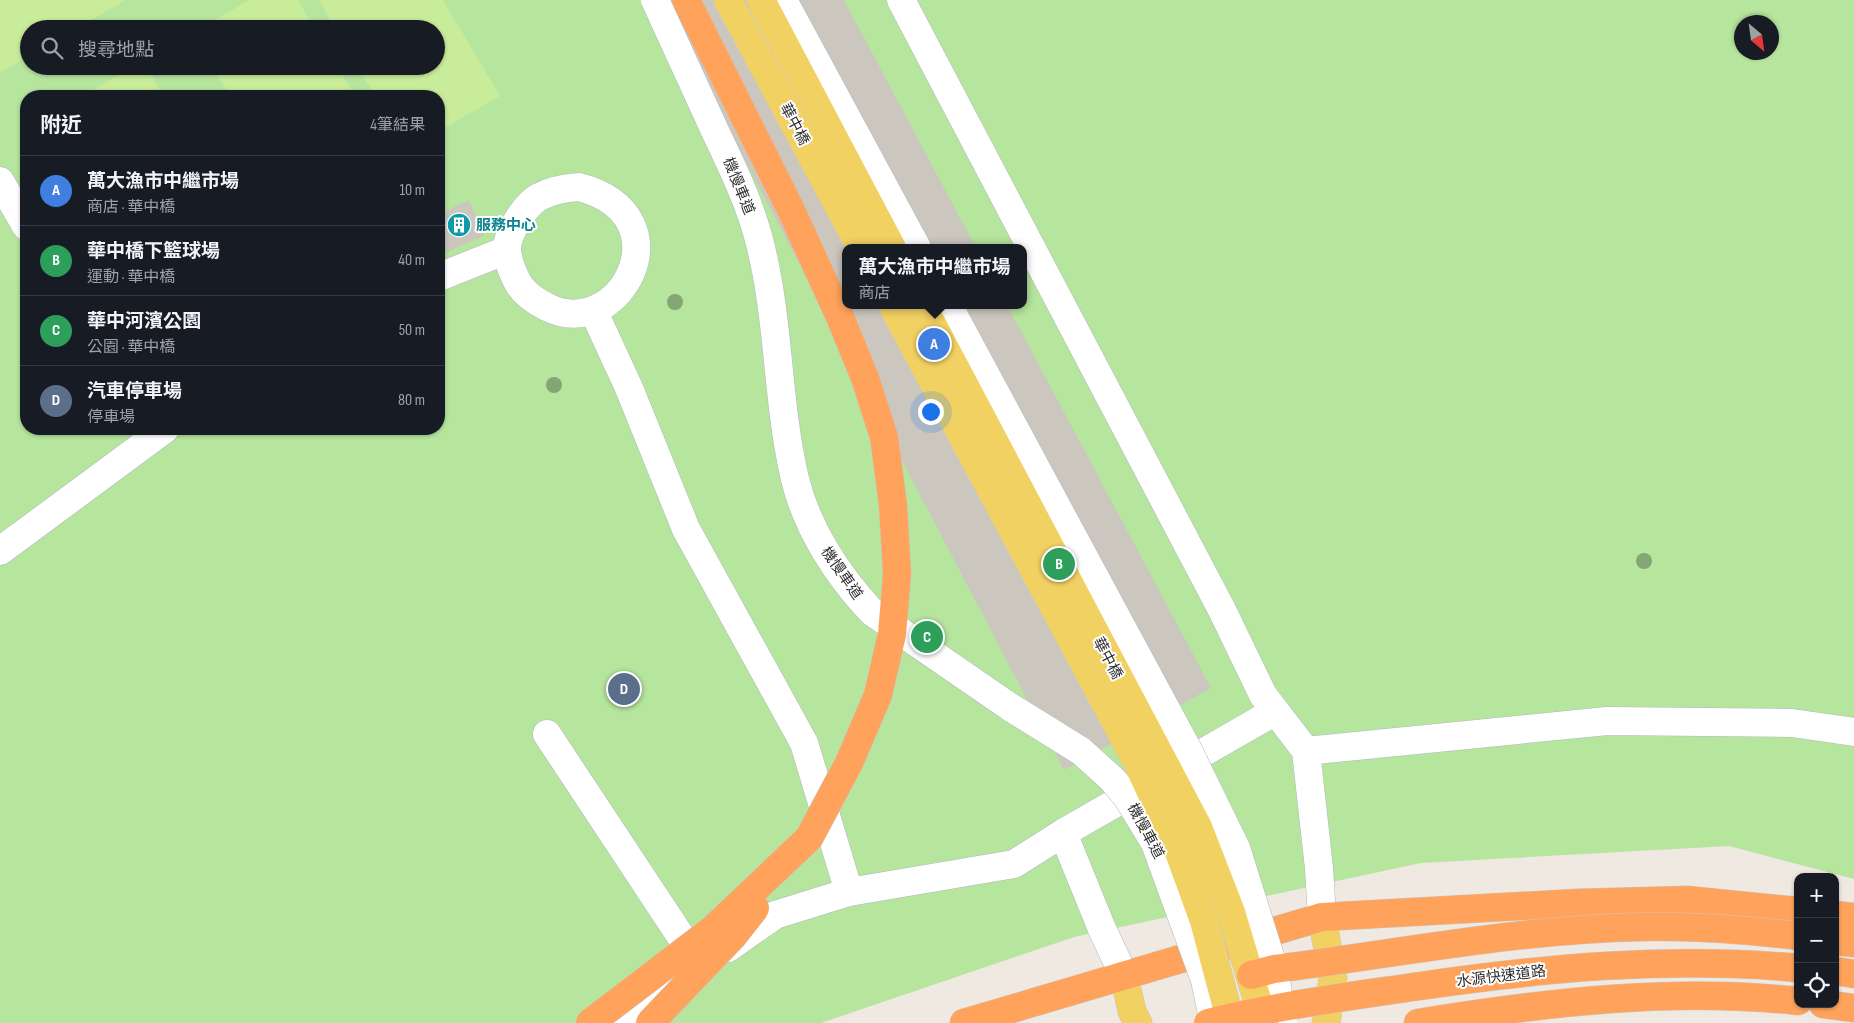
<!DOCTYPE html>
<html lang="zh-TW">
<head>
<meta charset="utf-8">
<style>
  body { margin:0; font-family:"Sofia Sans Condensed","Noto Sans TC",sans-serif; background:#242831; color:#f1f3f6 }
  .controls { position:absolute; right:15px; bottom:15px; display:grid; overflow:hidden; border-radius:10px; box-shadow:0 1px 4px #0004 }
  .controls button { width:45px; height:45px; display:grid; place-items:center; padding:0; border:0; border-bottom:1px solid #363941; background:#171b24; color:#f1f3f6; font:25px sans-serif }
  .compass { position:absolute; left:1734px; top:15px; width:45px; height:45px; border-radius:50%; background:#171b24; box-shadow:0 1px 4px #0004; rotate:151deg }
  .you { position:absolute; left:930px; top:411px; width:18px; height:18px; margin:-12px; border:4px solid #fff; border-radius:50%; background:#1a73e8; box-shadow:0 0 0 8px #1a73e833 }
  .badge { display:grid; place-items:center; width:32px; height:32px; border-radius:50%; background:#b45309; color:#fff; font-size:16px; font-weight:700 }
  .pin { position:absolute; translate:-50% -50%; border:2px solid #fff; box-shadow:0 1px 5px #0006 }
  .popup { position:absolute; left:842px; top:244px; width:185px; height:65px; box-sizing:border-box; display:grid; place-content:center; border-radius:10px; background:#171b24; filter:drop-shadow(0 1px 4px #0005); font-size:16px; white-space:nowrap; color:#9ea1a6 }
  .popup b { font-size:19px; color:#f1f3f6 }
  .popup::after { content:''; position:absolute; left:50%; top:100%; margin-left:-10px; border:10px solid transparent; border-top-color:#171b24 }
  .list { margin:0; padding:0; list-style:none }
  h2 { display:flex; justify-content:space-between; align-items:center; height:65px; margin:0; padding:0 20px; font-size:21px }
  h2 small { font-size:16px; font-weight:400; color:#9ea1a6 }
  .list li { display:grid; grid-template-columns:32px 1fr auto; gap:15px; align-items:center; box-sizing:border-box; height:70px; padding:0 20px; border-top:1px solid #363941 }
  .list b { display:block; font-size:19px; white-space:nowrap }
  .list p { margin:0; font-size:16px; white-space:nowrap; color:#9ea1a6 }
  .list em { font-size:16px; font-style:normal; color:#9ea1a6 }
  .icon { flex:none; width:28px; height:28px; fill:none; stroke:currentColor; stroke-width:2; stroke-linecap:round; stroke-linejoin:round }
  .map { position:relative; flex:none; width:1854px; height:1023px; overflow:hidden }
  .search { position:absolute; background:#171b24; box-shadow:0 1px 4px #0004; left:20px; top:20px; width:425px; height:55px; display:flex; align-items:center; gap:12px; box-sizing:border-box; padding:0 18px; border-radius:28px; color:#9ea1a6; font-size:19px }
  .panel { position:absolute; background:#171b24; box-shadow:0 1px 4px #0004; left:20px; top:90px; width:425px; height:345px; border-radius:20px }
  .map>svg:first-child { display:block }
  .green { fill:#b6e59e; fill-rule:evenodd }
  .pitch { fill:#c9ec9a }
  .building { fill:#cbc7bf }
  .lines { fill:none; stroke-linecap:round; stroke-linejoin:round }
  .minor-casing { stroke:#b4b7c1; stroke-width:29 }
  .major-casing { stroke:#c9c9c9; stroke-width:29 }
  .highway-casing { stroke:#c9c9c9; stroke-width:29 }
  .minor { stroke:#fff; stroke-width:28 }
  .major { stroke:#f2d163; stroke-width:28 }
  .highway { stroke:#ffa35c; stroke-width:28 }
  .minor-bridge-casing { stroke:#b4b7c1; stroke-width:29; stroke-linecap:butt }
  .major-bridge-casing { stroke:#c9c9c9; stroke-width:29; stroke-linecap:butt }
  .highway-bridge-casing { stroke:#c9c9c9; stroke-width:29; stroke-linecap:butt }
  .minor-bridge { stroke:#fff; stroke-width:28 }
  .major-bridge { stroke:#f2d163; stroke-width:28 }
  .highway-bridge { stroke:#ffa35c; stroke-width:28 }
  .tree { fill:#84a574 }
  .labels { text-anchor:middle; stroke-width:4; stroke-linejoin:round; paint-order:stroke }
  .street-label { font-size:15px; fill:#2e2e2e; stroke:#fff }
  .culture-label { font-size:15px; font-weight:bold; fill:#0d838f; stroke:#fff; text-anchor:start }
</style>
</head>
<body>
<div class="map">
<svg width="1854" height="1023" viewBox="0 0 1854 1023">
  <rect width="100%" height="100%" fill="#efe9e1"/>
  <path class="green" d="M0 0H1854V879L1729 846 1421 863 1074 937 821 1023H0ZM1742 22H1772V52H1742ZM29 29H436V66H29ZM26 96H439V429H26ZM845 248H1023V305H845Z"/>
  <path class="pitch" d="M0 0H126L76 29H29V56L0 72Z
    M249 0H298L315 29H200Z
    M319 0H443L500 96 439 131V96H375L357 66H436V29H335Z
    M134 66H146L163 96H83Z
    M212 66H337L355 96H230Z"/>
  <path class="building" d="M661 0H844L976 248H845V305H1007L1211 688 1064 770Z
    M469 200 485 235 439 256V214Z"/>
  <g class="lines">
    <g class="minor-casing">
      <path id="minor" d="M783 0 917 248
        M901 0 1222 610 1263 695 1306 751 1319 868 1322 917
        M0 181 26 226
        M579 187C689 216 619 344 547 307 537 302 526 295 520 286 514 277 508 261 507 251 506 234 525 205 539 197 552 190 565 188 579 187Z
        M439 277 507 250
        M593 310 629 388 686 529 804 743 849 892
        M0 551 165 429
        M547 734 701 967
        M1306 751 1607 721 1792 723 1854 732
        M1063 833 1102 929 1124 976
        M728 948 775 915 849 892 1014 864 1063 833 1274 712
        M620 1023 684 978"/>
    </g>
    <g class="major-casing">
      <path id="major" d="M728 0 861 248
        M761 0 892 248
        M1322 917 1333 978 1326 1023
        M1124 976 1132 1011 1138 1023"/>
    </g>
    <g class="highway-casing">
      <path id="highway" d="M686 0 791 210
        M1835 915 1854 917
        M1835 941 1854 943
        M1835 971 1854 974
        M1823 1004 1854 1008
        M964 1023 1322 917 1577 903 1687 900 1798 911
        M1418 1023C1542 1003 1672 987 1798 1001"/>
    </g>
    <use href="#minor" class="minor"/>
    <use href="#major" class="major"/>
    <use href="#highway" class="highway"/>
    <g class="minor-bridge-casing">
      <path id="minor-bridge" d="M655 0C675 44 695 87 715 131 731 165 748 199 758 236 780 316 776 399 795 479 807 529 838 576 872 612L1010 707 1081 751 1113 780 1127 797 1155 843 1205 980 1214 1023
        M948 305 1188 750 1236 848 1274 969 1283 1023"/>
    </g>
    <g class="major-bridge-casing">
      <path id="major-bridge" d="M892 305 1138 764 1180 855 1204 921 1231 1023
        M922 305 1198 827 1231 912 1264 1023"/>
    </g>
    <g class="highway-bridge-casing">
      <path id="highway-bridge" d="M1251 975 1274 969C1396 954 1519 929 1643 927 1693 926 1748 930 1798 936
        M590 1023 712 930 809 838 849 763 878 695 892 634 897 574 893 505 884 437 865 378 840 317 791 210
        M650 1023 733 936 755 908
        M1208 1023C1275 1006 1345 997 1413 987 1543 968 1667 956 1798 968"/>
    </g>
    <use href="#minor-bridge" class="minor-bridge"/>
    <use href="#major-bridge" class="major-bridge"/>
    <use href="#highway-bridge" class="highway-bridge"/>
  </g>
  <g class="tree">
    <circle cx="675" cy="302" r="8"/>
    <circle cx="554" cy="385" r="8"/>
    <circle cx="1644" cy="561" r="8"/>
  </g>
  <defs>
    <g id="building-disc" transform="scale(1.25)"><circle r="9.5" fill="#0f9aa8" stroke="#fff"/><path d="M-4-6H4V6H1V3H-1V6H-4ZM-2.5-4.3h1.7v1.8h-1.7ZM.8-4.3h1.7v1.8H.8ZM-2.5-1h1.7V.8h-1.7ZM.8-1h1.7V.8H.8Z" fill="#fff"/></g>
  </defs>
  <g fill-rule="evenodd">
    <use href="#building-disc" x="459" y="225"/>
  </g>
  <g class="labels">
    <g class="street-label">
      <text transform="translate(795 124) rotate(62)" y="5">華中橋</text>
      <text transform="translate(739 186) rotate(68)" y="5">機慢車道</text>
      <text transform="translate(842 573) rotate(55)" y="5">機慢車道</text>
      <text transform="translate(1108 658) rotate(62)" y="5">華中橋</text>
      <text transform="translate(1146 831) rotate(62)" y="5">機慢車道</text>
      <text transform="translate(1501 976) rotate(-7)" y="5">水源快速道路</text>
    </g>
    <g class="culture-label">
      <text x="476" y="230">服務中心</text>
    </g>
  </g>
</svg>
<div class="controls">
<button>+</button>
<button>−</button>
<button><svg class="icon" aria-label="locate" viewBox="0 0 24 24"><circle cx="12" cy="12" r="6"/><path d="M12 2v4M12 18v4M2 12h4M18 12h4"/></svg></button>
</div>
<svg class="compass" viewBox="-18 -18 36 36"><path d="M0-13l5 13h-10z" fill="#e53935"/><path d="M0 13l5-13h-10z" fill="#9ea1a6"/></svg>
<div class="you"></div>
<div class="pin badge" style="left:934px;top:344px;background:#3f7fe0">A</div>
<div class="popup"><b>萬大漁市中繼市場</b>商店</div>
<div class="pin badge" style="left:1059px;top:564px;background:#2e9e5b">B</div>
<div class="pin badge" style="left:927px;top:637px;background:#2e9e5b">C</div>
<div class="pin badge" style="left:624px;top:689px;background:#5c6f8a">D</div>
<div class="search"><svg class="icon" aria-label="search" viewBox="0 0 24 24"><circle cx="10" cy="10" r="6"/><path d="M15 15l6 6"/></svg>搜尋地點</div>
<section class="panel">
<h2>附近<small>4筆結果</small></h2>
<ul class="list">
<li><span class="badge" style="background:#3f7fe0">A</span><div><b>萬大漁市中繼市場</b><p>商店 · 華中橋</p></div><em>10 m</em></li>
<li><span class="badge" style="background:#2e9e5b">B</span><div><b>華中橋下籃球場</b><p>運動 · 華中橋</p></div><em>40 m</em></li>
<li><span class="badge" style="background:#2e9e5b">C</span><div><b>華中河濱公園</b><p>公園 · 華中橋</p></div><em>50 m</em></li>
<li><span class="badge" style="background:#5c6f8a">D</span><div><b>汽車停車場</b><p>停車場</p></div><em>80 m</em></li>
</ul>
</section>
</div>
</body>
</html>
